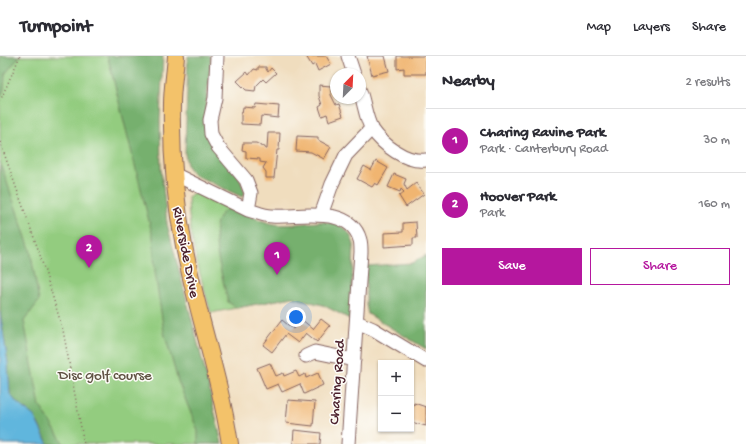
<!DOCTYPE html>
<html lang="en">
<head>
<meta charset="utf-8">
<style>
  body { margin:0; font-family:"Gochi Hand",sans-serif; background:#f7f7f7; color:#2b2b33 }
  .controls { position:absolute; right:12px; bottom:12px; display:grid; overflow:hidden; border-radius:0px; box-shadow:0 1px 3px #0004 }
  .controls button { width:36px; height:36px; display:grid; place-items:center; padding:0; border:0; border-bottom:1px solid #e1e1e2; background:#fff; color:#2b2b33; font:20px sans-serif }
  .compass { position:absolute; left:330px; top:12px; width:36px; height:36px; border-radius:50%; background:#fff; box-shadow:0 1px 3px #0004; rotate:24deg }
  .you { position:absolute; left:296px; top:261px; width:14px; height:14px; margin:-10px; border:3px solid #fff; border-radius:50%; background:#1a73e8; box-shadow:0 0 0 6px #1a73e833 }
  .badge { display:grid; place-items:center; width:26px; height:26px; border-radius:50%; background:#b5179e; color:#fff; font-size:13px; font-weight:700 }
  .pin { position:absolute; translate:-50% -33px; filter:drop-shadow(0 1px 2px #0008) }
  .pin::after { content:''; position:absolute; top:21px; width:14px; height:12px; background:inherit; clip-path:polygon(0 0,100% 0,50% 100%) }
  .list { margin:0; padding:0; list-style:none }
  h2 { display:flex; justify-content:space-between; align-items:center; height:52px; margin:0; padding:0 16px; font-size:17px }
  h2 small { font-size:13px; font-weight:400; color:#7c7c81 }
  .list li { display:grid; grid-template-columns:26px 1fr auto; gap:12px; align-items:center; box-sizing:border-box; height:64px; padding:0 16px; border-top:1px solid #e1e1e2 }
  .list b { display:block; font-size:15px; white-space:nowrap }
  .list p { margin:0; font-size:13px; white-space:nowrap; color:#7c7c81 }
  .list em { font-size:13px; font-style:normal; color:#7c7c81 }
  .actions { display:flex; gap:8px; padding:12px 16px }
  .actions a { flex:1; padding:9px 0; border:1px solid #b5179e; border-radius:0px; text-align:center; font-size:14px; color:#b5179e }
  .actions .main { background:#b5179e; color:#fff }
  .map { position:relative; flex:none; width:426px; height:388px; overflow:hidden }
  header { display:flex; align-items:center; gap:24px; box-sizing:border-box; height:56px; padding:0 20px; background:#fff; border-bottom:1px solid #e1e1e2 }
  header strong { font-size:19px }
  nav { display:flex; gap:22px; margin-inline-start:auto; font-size:14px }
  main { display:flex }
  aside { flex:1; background:#fff }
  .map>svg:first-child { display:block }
  .green { fill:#93cc7f; stroke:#6e7655 }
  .forest { fill:#76b06e; stroke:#60684c }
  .water { fill:#60b6dd; stroke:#556a84 }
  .building { fill:#f0b571 }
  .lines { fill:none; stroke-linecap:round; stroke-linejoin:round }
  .minor-casing { stroke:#84625e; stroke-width:15 }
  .major-casing { stroke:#84625e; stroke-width:18 }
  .path { stroke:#84625e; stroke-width:1.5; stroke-dasharray:1 3; stroke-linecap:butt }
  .minor { stroke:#fff; stroke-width:13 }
  .major { stroke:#f3c26a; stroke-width:16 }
  .labels { text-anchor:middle; stroke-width:3; stroke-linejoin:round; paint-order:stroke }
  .street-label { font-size:15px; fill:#4a1f2b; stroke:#fdfcf7 }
  .park-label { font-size:15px; fill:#605344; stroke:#fdfcf7 }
</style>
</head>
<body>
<header>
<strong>Turnpoint</strong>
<nav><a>Map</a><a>Layers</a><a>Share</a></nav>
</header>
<main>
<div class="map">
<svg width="426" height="388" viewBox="0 0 426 388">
  <rect width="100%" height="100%" fill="#fdfcf7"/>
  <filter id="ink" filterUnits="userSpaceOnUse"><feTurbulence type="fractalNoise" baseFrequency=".025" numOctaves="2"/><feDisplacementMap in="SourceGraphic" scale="8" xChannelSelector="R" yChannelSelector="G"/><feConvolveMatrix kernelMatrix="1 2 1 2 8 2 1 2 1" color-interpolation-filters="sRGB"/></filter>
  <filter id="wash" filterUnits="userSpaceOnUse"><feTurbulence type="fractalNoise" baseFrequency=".012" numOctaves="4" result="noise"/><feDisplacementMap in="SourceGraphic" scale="16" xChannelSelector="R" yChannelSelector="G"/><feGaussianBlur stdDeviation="0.9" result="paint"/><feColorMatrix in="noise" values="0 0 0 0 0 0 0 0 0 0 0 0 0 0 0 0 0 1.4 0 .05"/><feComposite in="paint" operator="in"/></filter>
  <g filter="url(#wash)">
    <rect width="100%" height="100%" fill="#f0ddbe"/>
    <path class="green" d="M0 0H142L153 43 167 168 206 319 222 388H48L0 256Z
      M197 134C221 145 246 161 273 168 286 171 311 167 325 165L354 189 350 263 323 249 292 241 211 257C200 219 188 180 188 141Z"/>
    <path class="forest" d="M0 0H20L5 18 4 34 0 42Z
      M106 0H163L160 64 161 113 167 168 206 319 222 388H198V375L178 325 164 276 155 216 153 181 108 2Z
      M188 0H211L205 64 240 123 245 137 242 141 193 118 187 110 185 98Z
      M0 106 30 193 39 245 24 265 40 350 64 388H48L38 367 28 355 17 347 10 338 8 307 0 256Z
      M231 151C243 156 261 166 274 168 301 173 345 151 354 189L350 263 323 249 292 241 237 252 228 246C224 226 211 185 217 166 219 159 224 154 231 151Z
      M426 199V293L368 258 366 249V210L412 207Z"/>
    <path class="water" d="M0 256 8 307 10 338 17 347 34 360 48 388H0Z"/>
    <g id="blocks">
      <path class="building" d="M306 0H326L331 8 318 15 315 8 312 10Z
        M367 0H385L389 15 372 19Z
        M397 0H426V18H404V12L397 13Z
        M258 11H266V13L268 16 271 12 276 17 266 26 263 23 256 30 255 35 246 34 237 25 247 16 249 19 254 13 258 14Z
        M319 29 331 30V39L336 49 339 48 343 60 329 65 327 58 322 60 319 51 322 49 319 40Z
        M256 48 279 50 278 62 261 60 260 69 241 68V57H242L243 51 255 52Z
        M268 77H280L279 94H277L274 122H266V116L263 112 266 107 260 106V103L246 102V95L242 94 243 87H256L260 89V90L265 91V93H267Z
        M297 80 318 81V84L331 91 324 103 311 96 296 95Z
        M376 105 388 112 378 129 375 127 372 131 357 123 364 110 371 114Z
        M394 118 406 123 404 128 407 134 416 127 424 138 406 151 399 140 404 136 401 133 400 136 388 131Z
        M416 166 417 182H413V189L384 191V177L403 176V167Z
        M301 263 313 273 321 263 330 270 317 286 306 277 298 287 286 278 272 296 263 289 282 264 293 273Z
        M270 307 276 320 283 317 284 320 296 315 299 321 305 318 306 322 318 317 323 329 304 338 300 328 282 336 278 328 266 333 257 312Z
        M288 344 315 346 313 370 286 367Z
        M414 347 426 351V370L411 366V349H414Z
        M294 374 321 377 320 388H293Z"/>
    </g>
  </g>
  <g filter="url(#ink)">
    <use href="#blocks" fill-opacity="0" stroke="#84625e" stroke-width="1"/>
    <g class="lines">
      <g class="minor-casing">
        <path id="minor" d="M217 0 215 42 210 64 211 78 218 91 246 124 251 137 248 154
          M348 0 354 18
          M360 35C364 46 366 64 372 73 383 89 406 107 426 104
          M174 118 248 154C256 156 264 160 272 160 298 162 350 148 360 184 361 187 361 192 361 196L348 388
          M321 159 332 128 346 99 372 72
          M357 266 373 273 426 305
          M306 300 315 296 354 304"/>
      </g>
      <g class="major-casing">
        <path id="major" d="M176 0C175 16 172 32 172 48 171 95 175 144 184 190 197 257 220 321 230 388"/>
      </g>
      <path class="path" d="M0 45 20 0
        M0 86 38 193 63 274 84 388"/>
      <use href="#minor" class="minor"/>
      <use href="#major" class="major"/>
    </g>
  </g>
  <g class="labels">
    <g class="street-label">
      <text transform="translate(187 196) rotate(79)" y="5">Riverside Drive</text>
      <text transform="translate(336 326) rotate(-86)" y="5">Charing Road</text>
    </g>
    <g class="park-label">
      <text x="105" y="323">Disc golf course</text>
    </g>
  </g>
</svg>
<div class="controls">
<button>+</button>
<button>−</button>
</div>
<svg class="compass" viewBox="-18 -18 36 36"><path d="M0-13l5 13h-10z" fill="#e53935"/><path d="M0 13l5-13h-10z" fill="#7c7c81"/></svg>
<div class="you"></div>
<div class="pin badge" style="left:277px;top:219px">1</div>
<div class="pin badge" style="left:89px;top:212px">2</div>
</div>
<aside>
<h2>Nearby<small>2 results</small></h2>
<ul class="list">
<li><span class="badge">1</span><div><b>Charing Ravine Park</b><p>Park · Canterbury Road</p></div><em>30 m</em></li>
<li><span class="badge">2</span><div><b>Hoover Park</b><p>Park</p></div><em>160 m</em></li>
</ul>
<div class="actions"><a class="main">Save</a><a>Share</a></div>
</aside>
</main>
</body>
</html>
